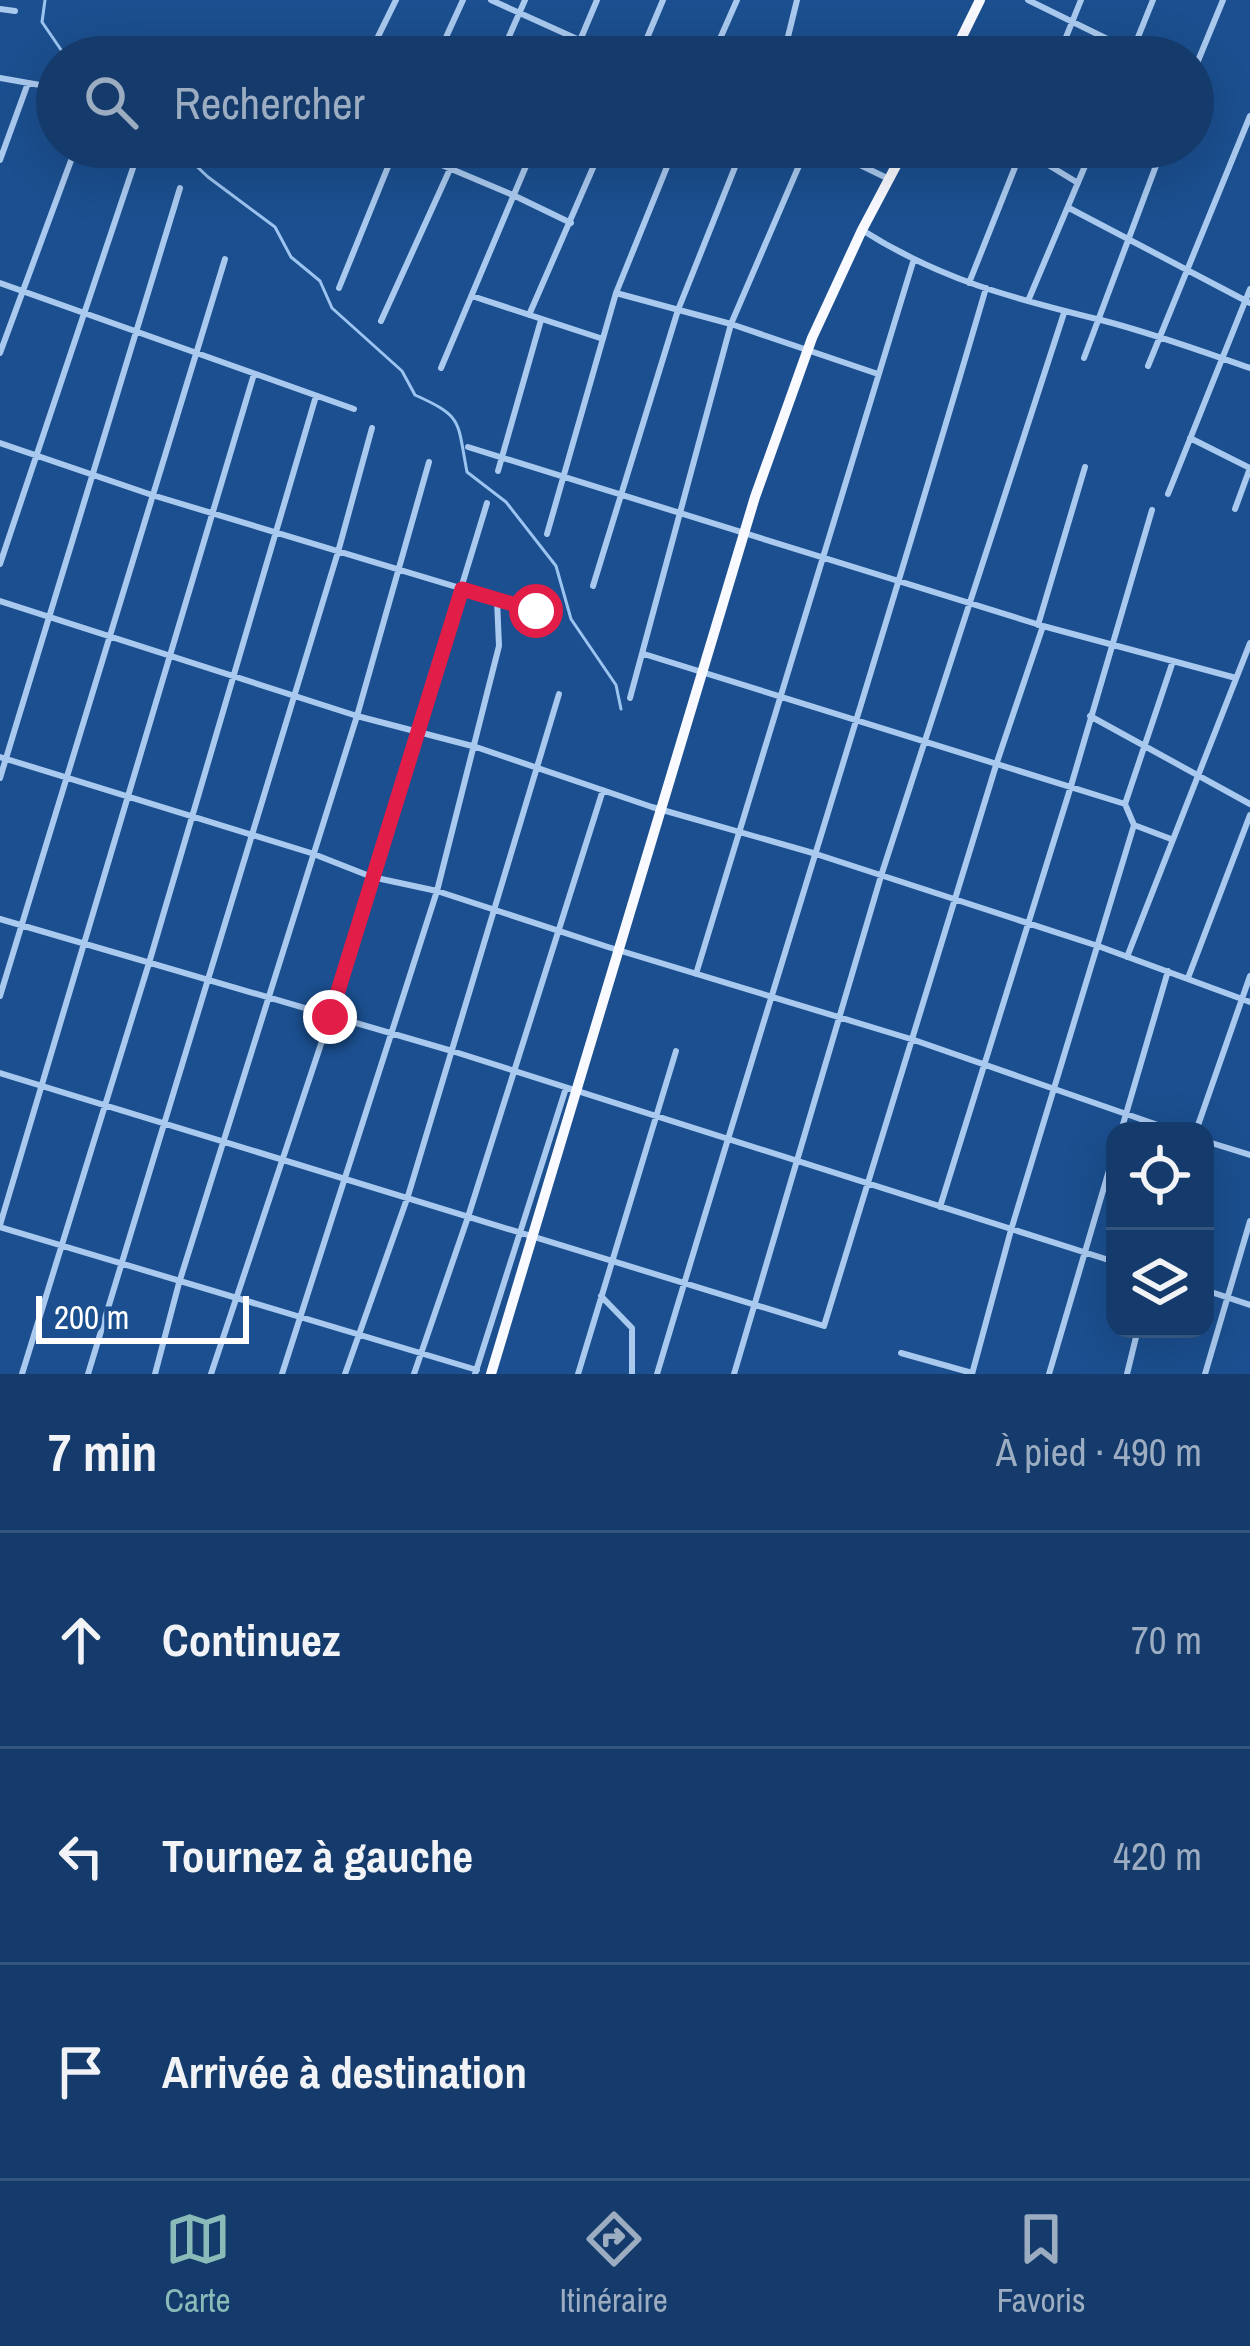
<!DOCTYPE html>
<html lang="fr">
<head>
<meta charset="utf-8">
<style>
  body { margin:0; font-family:"Archivo Narrow",sans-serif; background:#1d4271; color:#f1f3f6 }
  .controls { position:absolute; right:36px; bottom:36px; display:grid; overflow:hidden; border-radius:24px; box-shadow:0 12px 48px #0002 }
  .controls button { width:108px; height:108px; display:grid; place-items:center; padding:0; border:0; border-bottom:3px solid #33557e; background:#143b6b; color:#f1f3f6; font:60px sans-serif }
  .scale { position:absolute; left:36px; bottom:30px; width:213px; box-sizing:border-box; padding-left:12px; border:6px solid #fff; border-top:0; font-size:33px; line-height:42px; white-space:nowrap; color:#fff; -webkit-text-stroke:9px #1b4f8f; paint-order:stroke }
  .stop { position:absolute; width:36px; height:36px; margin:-27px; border:9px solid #e11d48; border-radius:50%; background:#fff }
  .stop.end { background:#e11d48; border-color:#fff; box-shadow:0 3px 12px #0008 }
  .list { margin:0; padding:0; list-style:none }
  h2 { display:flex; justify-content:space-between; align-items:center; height:156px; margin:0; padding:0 48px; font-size:51px }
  h2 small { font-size:39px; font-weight:400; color:#9dadc1 }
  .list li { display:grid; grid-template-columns:78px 1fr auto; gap:36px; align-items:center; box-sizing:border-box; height:216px; padding:0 48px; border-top:3px solid #33557e }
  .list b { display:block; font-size:45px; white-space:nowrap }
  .list em { font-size:39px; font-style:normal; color:#9dadc1 }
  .icon { flex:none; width:66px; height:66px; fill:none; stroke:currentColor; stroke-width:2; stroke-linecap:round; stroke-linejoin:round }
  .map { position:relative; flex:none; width:1250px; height:1374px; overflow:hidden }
  .search { position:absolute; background:#143b6b; box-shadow:0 12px 48px #0002; left:36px; right:36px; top:36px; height:132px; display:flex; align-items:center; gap:30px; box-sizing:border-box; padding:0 42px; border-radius:66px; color:#9dadc1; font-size:45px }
  .sheet { height:804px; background:#143b6b }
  nav { display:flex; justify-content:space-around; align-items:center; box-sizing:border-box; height:168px; border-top:3px solid #33557e; background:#143b6b; font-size:33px; color:#9dadc1 }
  nav a { display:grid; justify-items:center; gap:6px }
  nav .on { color:#8bbbb9 }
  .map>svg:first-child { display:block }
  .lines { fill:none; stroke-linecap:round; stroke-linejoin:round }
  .stream { stroke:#9cc4f0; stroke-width:3 }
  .minor { stroke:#a9c9ee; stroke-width:6 }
  .trunk { stroke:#f8faff; stroke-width:10 }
  .route { stroke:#e11d48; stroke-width:15 }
</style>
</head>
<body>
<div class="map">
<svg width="1250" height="1374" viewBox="0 0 1250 1374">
  <rect width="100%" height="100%" fill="#1b4f8f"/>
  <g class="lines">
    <path class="stream" d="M45 0 42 22 66 57
      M188 147 190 160 208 177 275 227 291 257 320 281 332 308 402 371 415 395C464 417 457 421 467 472L506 502 556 566 571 619 616 685 621 709"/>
    <path class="minor" d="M491 0 617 57
      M1028 0 1144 57
      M0 9 15 11
      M788 48 821 57
      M368 57 396 0
      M437 57 463 0
      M500 57 525 0
      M573 57 597 0
      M639 57 663 0
      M712 57 737 0
      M783 57 797 0
      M1058 57 1081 0
      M1130 57 1153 0
      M1193 73 1223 0
      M0 78 57 88
      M399 147 513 195 571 223
      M823 147 889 179
      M1022 149 1078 183
      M0 160 28 83
      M1069 208 1250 303
      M862 230C941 280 1012 298 1101 320 1152 333 1201 351 1250 368
      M0 283 354 409
      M969 283 1023 147
      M339 288 396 147
      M616 293 731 324 878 374
      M472 296 603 339
      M1028 301 1093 147
      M529 315 602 147
      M381 321 460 147
      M0 353 76 147
      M1084 358 1163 147
      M1148 366 1250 116
      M441 368 534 147
      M1190 438 1250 468
      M0 443 152 495 536 611
      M468 447 1043 626 1236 678
      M498 471 541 320
      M1168 494 1250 289
      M1235 509 1250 468
      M547 534 616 293 675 147
      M0 564 140 147
      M593 586 678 310 743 147
      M0 601 357 716 476 747 652 807 813 853 1098 946 1250 1002
      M1038 625 1085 467
      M644 654 1125 804
      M630 698 731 324 807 147
      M1090 716 1250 804
      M0 757 311 853 372 877 437 891 608 947 914 1040 1175 1131
      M0 778 180 188
      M1171 839 1134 825 1125 804 1173 661
      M0 919 452 1051 1115 1262
      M1127 957 1250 643
      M696 974 913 262
      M1188 978 1250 815
      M0 996 225 259
      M0 1073 824 1326 997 762 1043 626
      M1121 1131 1168 971
      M1196 1131 1250 976
      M1205 1141 1250 1155
      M940 1207 1071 786 1152 510
      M0 1225 254 374
      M0 1227 477 1370
      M1205 1290 1250 1305
      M601 1296 632 1328V1374
      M901 1353 972 1373
      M22 1374 149 963 316 396
      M88 1374 338 552 372 428
      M155 1374 179 1283 357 716 429 462
      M211 1374 330 1017 487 503
      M282 1374 437 891 499 646 497 600
      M345 1374 408 1196 559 694
      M414 1374 468 1217 603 790
      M475 1374 566 1088
      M578 1374 676 1051
      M657 1374C765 1012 880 651 986 288
      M734 1374 881 876 1064 313
      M972 1374 1011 1230 1134 825
      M1049 1374 1115 1150
      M1127 1374 1138 1329
      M1205 1374 1250 1221"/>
    <path class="trunk" d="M952 57 980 0
      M491 1374 755 497 812 338 862 230 906 147"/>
  </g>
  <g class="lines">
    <path class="route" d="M330 1017 462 589 536 611"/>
  </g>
</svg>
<div class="controls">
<button><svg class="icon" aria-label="locate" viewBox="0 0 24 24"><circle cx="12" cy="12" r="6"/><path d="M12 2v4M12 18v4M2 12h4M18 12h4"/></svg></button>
<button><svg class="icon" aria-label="layers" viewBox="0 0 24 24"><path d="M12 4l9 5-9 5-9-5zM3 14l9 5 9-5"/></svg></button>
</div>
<div class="scale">200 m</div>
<div class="stop" style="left:536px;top:611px"></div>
<div class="stop end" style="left:330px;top:1017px"></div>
<div class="search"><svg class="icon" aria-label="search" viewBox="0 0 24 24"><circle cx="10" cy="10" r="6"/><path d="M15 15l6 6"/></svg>Rechercher</div>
</div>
<section class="sheet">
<h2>7 min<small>À pied · 490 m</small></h2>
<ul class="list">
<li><svg class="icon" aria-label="ahead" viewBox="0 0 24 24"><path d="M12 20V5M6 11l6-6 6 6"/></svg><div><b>Continuez</b></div><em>70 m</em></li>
<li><svg class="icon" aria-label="left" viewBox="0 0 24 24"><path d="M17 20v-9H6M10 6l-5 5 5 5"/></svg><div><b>Tournez à gauche</b></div><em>420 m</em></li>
<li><svg class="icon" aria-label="arrive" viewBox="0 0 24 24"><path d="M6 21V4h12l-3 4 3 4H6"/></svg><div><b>Arrivée à destination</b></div></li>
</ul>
</section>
<nav>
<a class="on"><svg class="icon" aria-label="map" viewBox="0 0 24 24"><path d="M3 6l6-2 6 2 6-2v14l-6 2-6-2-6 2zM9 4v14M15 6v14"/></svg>Carte</a>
<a><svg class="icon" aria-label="directions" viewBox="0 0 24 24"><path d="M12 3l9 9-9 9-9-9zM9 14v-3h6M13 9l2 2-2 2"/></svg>Itinéraire</a>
<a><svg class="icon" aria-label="saved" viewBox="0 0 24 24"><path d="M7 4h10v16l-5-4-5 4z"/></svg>Favoris</a>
</nav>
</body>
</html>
